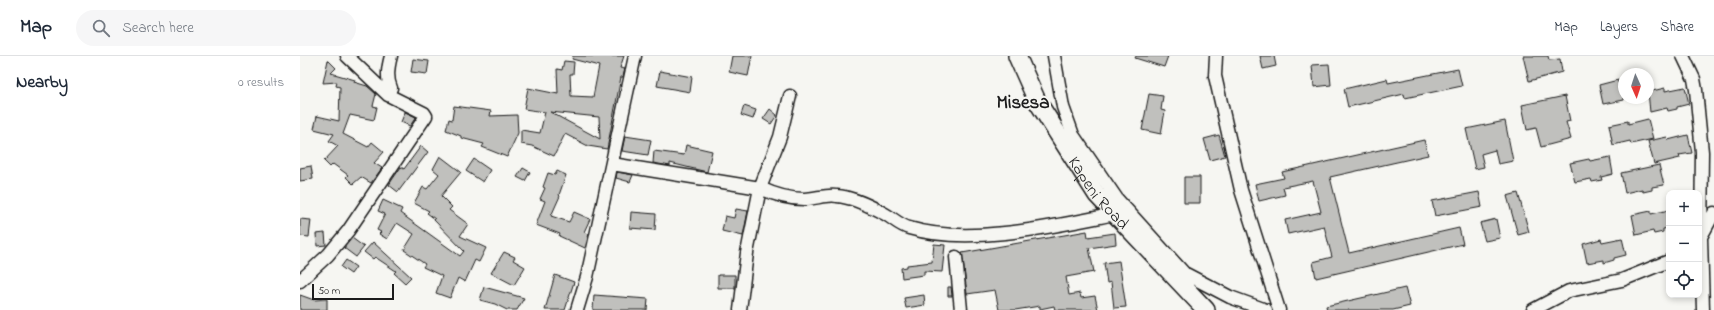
<!DOCTYPE html>
<html lang="en">
<head>
<meta charset="utf-8">
<style>
  body { margin:0; font-family:"Indie Flower",sans-serif; background:#f6f6f7; color:#1f2937 }
  .controls { position:absolute; right:12px; bottom:12px; display:grid; overflow:hidden; border-radius:8px; box-shadow:0 2px 6px #0003 }
  .controls button { width:36px; height:36px; display:grid; place-items:center; padding:0; border:0; border-bottom:1px solid #e0e1e3; background:#fff; color:#1f2937; font:20px sans-serif }
  .compass { position:absolute; left:1318px; top:12px; width:36px; height:36px; border-radius:50%; background:#fff; box-shadow:0 2px 6px #0003; rotate:177deg }
  .scale { position:absolute; left:12px; bottom:10px; width:82px; box-sizing:border-box; padding-left:4px; border:2px solid #1c1c1c; border-top:0; font-size:11px; line-height:14px; white-space:nowrap; color:#1c1c1c; -webkit-text-stroke:3px #f6f6f2; paint-order:stroke }
  .list { margin:0; padding:0; list-style:none }
  h2 { display:flex; justify-content:space-between; align-items:center; height:52px; margin:0; padding:0 16px; font-size:17px }
  h2 small { font-size:13px; font-weight:400; color:#747a83 }
  .icon { flex:none; width:22px; height:22px; fill:none; stroke:currentColor; stroke-width:2; stroke-linecap:round; stroke-linejoin:round }
  .map { position:relative; flex:none; width:1414px; height:254px; overflow:hidden }
  header { display:flex; align-items:center; gap:24px; box-sizing:border-box; height:56px; padding:0 20px; background:#fff; border-bottom:1px solid #e0e1e3 }
  header strong { font-size:19px }
  nav { display:flex; gap:22px; margin-inline-start:auto; font-size:14px }
  .search { width:280px; height:36px; background:#f6f6f7; display:flex; align-items:center; gap:10px; box-sizing:border-box; padding:0 14px; border-radius:22px; color:#747a83; font-size:15px }
  main { display:flex }
  aside { flex:1; background:#fff }
  .map>svg:first-child { display:block }
  .building { fill:#c0c0bd; stroke:#1c1c1c; fill-rule:evenodd }
  .lines { fill:none; stroke-linecap:round; stroke-linejoin:round }
  .street-casing { stroke:#1c1c1c; stroke-width:15 }
  .secondary-casing { stroke:#1c1c1c; stroke-width:20 }
  .street { stroke:#f6f6f2; stroke-width:12 }
  .secondary { stroke:#f6f6f2; stroke-width:17 }
  .labels { text-anchor:middle; stroke-width:4; stroke-linejoin:round; paint-order:stroke }
  .street-label { font-size:17px; fill:#1c1c1c; stroke:#f6f6f2 }
  .quarter-label { font-size:19px; font-weight:bold; fill:#1c1c1c; stroke:#f6f6f2 }
</style>
</head>
<body>
<header>
<strong>Map</strong>
<div class="search"><svg class="icon" aria-label="search" viewBox="0 0 24 24"><circle cx="10" cy="10" r="6"/><path d="M15 15l6 6"/></svg>Search here</div>
<nav><a>Map</a><a>Layers</a><a>Share</a></nav>
</header>
<main>
<aside>
<h2>Nearby<small>0 results</small></h2>
<ul class="list">
</ul>
</aside>
<div class="map">
<svg width="1414" height="254" viewBox="0 0 1414 254">
  <rect width="100%" height="100%" fill="#f6f6f2"/>
  <filter id="ink" filterUnits="userSpaceOnUse"><feTurbulence type="fractalNoise" baseFrequency=".025" numOctaves="2"/><feDisplacementMap in="SourceGraphic" scale="8" xChannelSelector="R" yChannelSelector="G"/><feConvolveMatrix kernelMatrix="1 2 1 2 8 2 1 2 1" color-interpolation-filters="sRGB"/></filter>
  <g filter="url(#ink)">
    <path class="building" d="M273 0H324L320 12 325 13 323 21H321L307 93 288 90 265 78 254 100 232 90 221 88V74L240 77 245 56 224 53 228 32 258 38 257 13 262 14 264 5 274 6 273 18H270L271 40 293 41 299 10 272 3ZM250 56 299 61 300 83Z
      M432 0H452L448 20 429 16Z
      M836 0H868L864 11 835 2Z
      M960 0H974L976 10 963 13Z
      M1223 0H1248L1249 4 1260 3 1262 16 1229 25Z
      M113 3 129 5 127 18 111 16Z
      M28 4 36 12 31 17 55 24 54 26 67 30 76 38 73 50 77 51 74 64 50 59 43 78 68 91 72 86 84 96 74 107 82 112 71 127 61 121 53 128 46 121 48 119 33 108 30 111 24 105 38 90 29 85 34 78 14 73 17 60 39 65 40 31 36 30 37 26 23 27Z
      M1029 8 1031 29 1014 31 1012 9Z
      M1158 13 1162 30 1105 42 1104 38 1048 51 1044 33 1087 23 1088 27Z
      M360 15 392 21 390 36 357 30Z
      M1318 24V27L1324 26V44L1303 48 1299 29Z
      M1385 31 1389 48 1377 51V53L1368 55 1367 52 1350 56 1348 36 1365 32V35Z
      M849 38 863 40 861 54 865 55 861 78 842 74Z
      M1265 40 1270 65 1266 66 1271 83 1241 91 1236 72 1227 74 1222 49Z
      M154 50 191 55 190 60 217 59 218 77 207 101 182 91 184 88 161 82V80L146 74 149 63 152 64Z
      M444 50 456 54 453 63 441 59Z
      M470 53 477 59 471 68 463 63Z
      M105 56 116 61 110 70 101 66Z
      M1348 63 1353 83 1331 88 1330 85 1313 89 1309 69 1328 65V68Z
      M1205 65 1213 105 1198 108 1195 94 1181 98 1184 111 1175 113 1166 73Z
      M919 79 925 100 910 104 904 83Z
      M1388 79 1392 97 1379 99 1380 102 1354 108 1348 85 1367 81 1368 84Z
      M325 80 351 84 348 99 322 95Z
      M1124 84 1128 99 1030 121 1049 197 1159 172 1163 188 1016 222 1013 206 1032 201 1024 170 988 178 985 164 1021 156 1013 125 983 131 985 139 959 145 955 128 984 122 982 116Z
      M386 89 412 95 407 116 370 107V110L353 107 354 95 384 99Z
      M121 90 128 96 98 136 89 129 92 124 101 111 104 113Z
      M140 100 161 116 141 140 152 151 149 154 168 168 160 180 186 192 179 206 175 204 165 226 158 222 150 242 136 237 142 220 123 211 125 208 104 194 114 178 97 167 87 183 79 178 81 176 77 174 85 158 78 155 83 144 102 153 100 157 160 200 164 195 134 164 135 163 127 157 129 155 114 147 123 131 127 133 139 118 133 113Z
      M1310 101 1313 118 1301 121 1302 124 1292 126 1291 123 1275 126 1270 107 1289 103 1290 105Z
      M174 103 190 114 183 126 166 115Z
      M1359 109 1364 129 1352 131V134L1343 136 1342 133 1325 137 1321 117Z
      M11 110 13 123 0 125V112Z
      M223 112 230 116 225 125 217 121Z
      M257 115 266 119 259 139 260 140 251 160 269 166 274 156 290 163 284 176 289 178 285 192 259 180 260 178 236 169 245 145 240 143 245 132 243 131 248 117 255 119Z
      M317 116 333 119 330 126 316 122Z
      M884 121H900V147H884Z
      M1179 136 1182 151 1135 160 1132 145Z
      M1218 137 1229 176 1218 179 1207 140Z
      M436 153 448 155 443 180 422 175 425 160 434 162Z
      M1369 154V172L1363 173V176L1354 178 1353 175 1336 179 1332 159 1351 155V158Z
      M331 156 356 158 355 174 330 172Z
      M0 163 11 164 9 181 0 180Z
      M1196 163 1200 182 1185 185 1180 167Z
      M787 175 788 181 815 177 816 188 789 192 794 216 766 221 769 239 780 237 781 242 795 240 798 254H755L754 250 740 253V250L715 254H699L695 234 667 238 662 197Z
      M25 177 26 189 17 190 16 178Z
      M52 182 64 191 56 201 44 192Z
      M1322 182 1326 199 1314 202V204L1304 207V204L1287 207 1283 188 1301 183 1302 186Z
      M73 186 111 221 105 227 94 217 96 215 75 201 73 203 64 196Z
      M634 188 645 189 642 216 624 215V219L602 222 601 212 607 211V209L632 206Z
      M204 196 215 201 213 204 225 211 214 229 191 217Z
      M46 204 56 211 51 218 41 211Z
      M819 205 826 251 814 252 811 226 807 227 804 207Z
      M255 219 274 226 265 254H245Z
      M418 219H435V232H418Z
      M184 231 224 242 217 254H207L195 248 180 244Z
      M648 231H651L652 240H648Z
      M1105 232 1110 250 1093 254H1027L1026 250Z
      M0 239 14 244 27 243V254H0Z
      M294 239 348 243 347 254H293Z
      M624 239 625 249 606 252 604 242Z"/>
    <g class="lines">
      <g class="street-casing">
        <path id="street" d="M754 0 763 51 773 79 817 143 884 217 930 241 966 254
          M916 0 915 20 941 134 979 254
          M1383 0 1394 23 1396 34 1402 96 1401 182 1403 254
          M88 39 91 32C86 22 88 11 91 0
          M312 108 460 132C473 138 490 143 504 143 515 143 527 138 537 140 553 141 572 151 585 158 594 163 599 169 609 172 669 190 754 170 815 158
          M1402 179 1414 157
          M656 201 661 254
          M0 225 28 199 48 175 126 60 124 57 88 39 47 0
          M277 254 287 221 335 0
          M440 254 447 197 460 132 480 81 490 40
          M1233 254 1269 235 1322 224 1369 205"/>
      </g>
      <g class="secondary-casing">
        <g id="secondary">
          <path id="s1" d="M717 0 737 45 797 139 906 254"/>
        </g>
      </g>
      <use href="#street" class="street"/>
      <use href="#secondary" class="secondary"/>
    </g>
  </g>
  <g class="labels">
    <g class="street-label">
      <text dy="6" stroke="none"><textPath href="#s1" startOffset="160">Kapeni Road</textPath></text>
    </g>
    <g class="quarter-label">
      <text x="723" y="52">Misesa</text>
    </g>
  </g>
</svg>
<div class="controls">
<button>+</button>
<button>−</button>
<button><svg class="icon" aria-label="locate" viewBox="0 0 24 24"><circle cx="12" cy="12" r="6"/><path d="M12 2v4M12 18v4M2 12h4M18 12h4"/></svg></button>
</div>
<svg class="compass" viewBox="-18 -18 36 36"><path d="M0-13l5 13h-10z" fill="#e53935"/><path d="M0 13l5-13h-10z" fill="#747a83"/></svg>
<div class="scale">50 m</div>
</div>
</main>
</body>
</html>
